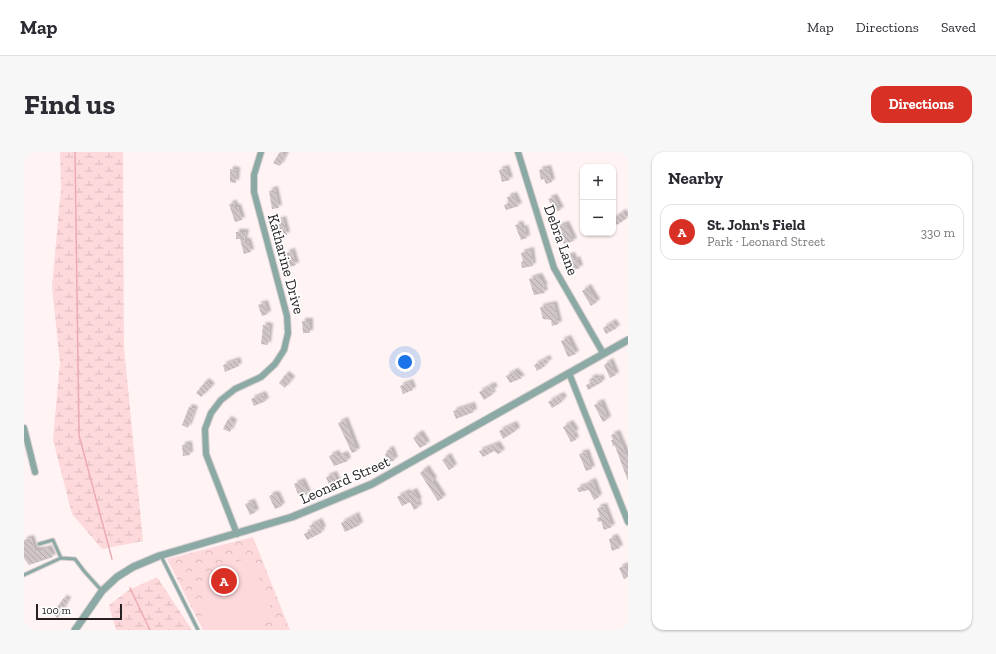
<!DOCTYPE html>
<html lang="en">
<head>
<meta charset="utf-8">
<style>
  body { margin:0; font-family:"Zilla Slab",serif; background:#f7f7f7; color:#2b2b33 }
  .controls { position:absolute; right:12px; top:12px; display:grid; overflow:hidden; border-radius:8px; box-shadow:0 1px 3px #0004 }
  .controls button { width:36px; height:36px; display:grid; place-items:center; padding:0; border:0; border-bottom:1px solid #e1e1e2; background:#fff; color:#2b2b33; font:20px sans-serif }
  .scale { position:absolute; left:12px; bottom:10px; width:86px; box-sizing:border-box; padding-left:4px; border:2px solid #252122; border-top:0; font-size:11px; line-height:14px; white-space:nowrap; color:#252122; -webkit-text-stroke:3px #fff; paint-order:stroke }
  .you { position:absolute; left:381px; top:210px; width:14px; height:14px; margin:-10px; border:3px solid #fff; border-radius:50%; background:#1a73e8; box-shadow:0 0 0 6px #1a73e833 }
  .badge { display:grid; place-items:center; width:26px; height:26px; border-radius:50%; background:#d93025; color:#fff; font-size:13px; font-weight:700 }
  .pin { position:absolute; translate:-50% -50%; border:2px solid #fff; box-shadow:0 1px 4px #0006 }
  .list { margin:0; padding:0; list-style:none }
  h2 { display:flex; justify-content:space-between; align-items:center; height:52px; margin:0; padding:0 16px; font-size:17px }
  h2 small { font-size:13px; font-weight:400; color:#7c7c81 }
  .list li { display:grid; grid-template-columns:26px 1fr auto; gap:12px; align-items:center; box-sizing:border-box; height:56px; margin:0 8px 8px; padding:0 8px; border:1px solid #e1e1e2; border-radius:12px }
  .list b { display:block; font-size:15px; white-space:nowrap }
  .list p { margin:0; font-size:13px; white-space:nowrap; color:#7c7c81 }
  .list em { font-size:13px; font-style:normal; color:#7c7c81 }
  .map { position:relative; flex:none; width:604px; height:478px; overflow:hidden; border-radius:12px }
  header { display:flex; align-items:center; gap:24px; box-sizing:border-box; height:56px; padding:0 20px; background:#fff; border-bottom:1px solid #e1e1e2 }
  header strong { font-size:19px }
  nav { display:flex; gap:22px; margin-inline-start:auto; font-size:14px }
  .intro { display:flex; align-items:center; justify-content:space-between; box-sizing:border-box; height:96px; padding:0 24px }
  h1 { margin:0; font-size:28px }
  .button { padding:10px 18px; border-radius:12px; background:#d93025; color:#fff; font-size:14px; font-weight:700 }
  main { display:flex; gap:24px; padding:0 24px }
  aside { flex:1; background:#fff; border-radius:12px; box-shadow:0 1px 3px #0004 }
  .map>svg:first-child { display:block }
  .wetland { fill:url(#wetland-marsh) }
  .park { fill:url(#park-crowns) }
  .garden { fill:#fed9dc }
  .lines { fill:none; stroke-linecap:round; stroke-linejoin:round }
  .stream { stroke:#ecabb2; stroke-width:1.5 }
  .building { fill:url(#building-back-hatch); filter:url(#shadow) }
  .service-casing { stroke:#dcd1d2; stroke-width:5 }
  .minor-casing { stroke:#dcd1d2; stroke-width:8 }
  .tertiary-casing { stroke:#dcd1d2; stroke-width:9 }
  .service { stroke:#8caaa5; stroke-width:3 }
  .minor { stroke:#8caaa5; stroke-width:6 }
  .tertiary { stroke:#8caaa5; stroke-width:7 }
  .labels { text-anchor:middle; stroke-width:3.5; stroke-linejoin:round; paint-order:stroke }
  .street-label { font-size:15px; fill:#252122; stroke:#fff }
</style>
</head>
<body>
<header>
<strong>Map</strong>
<nav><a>Map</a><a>Directions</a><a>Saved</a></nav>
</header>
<div class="intro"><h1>Find us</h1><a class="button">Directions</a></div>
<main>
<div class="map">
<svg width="604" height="478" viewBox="0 0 604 478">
  <defs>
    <pattern id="wetland-marsh" width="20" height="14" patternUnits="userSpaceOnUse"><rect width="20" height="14" fill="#fed9dc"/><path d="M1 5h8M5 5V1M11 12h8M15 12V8" fill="none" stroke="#dababc"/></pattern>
    <pattern id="park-crowns" width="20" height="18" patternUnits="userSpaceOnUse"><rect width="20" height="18" fill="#fed9dc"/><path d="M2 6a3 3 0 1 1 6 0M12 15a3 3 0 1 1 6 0" fill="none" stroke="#dababc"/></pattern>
    <pattern id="building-back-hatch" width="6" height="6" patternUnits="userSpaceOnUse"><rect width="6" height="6" fill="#d0c5c6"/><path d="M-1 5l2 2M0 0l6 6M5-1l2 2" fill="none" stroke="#b2a9aa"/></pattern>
    <filter id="shadow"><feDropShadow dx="3" dy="-3" stdDeviation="1" flood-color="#0004"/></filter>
  </defs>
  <rect width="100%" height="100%" fill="#fff3f4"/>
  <path class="wetland" d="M36 0H99L100 196 119 389 78 397 48 362 29 288 36 210 28 135 37 36Z
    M133 425 168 478H92L85 453 105 438Z"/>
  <path class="park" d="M229 385 266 478H179L143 407Z"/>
  <path class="garden" d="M227 405 251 466 230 478H181L177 471 179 440 203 413Z"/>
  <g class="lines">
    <path class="stream" d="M51 0 55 283 88 407
      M106 436 126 478"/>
  </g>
  <path class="building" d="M256 0 262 2 256 14 249 11Z
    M482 16 486 28 478 30 475 18Z
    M524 16 528 30 522 32 520 27 517 28 515 18Z
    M206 17 213 18 212 31 206 30Z
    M251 37 255 56 248 57 245 39Z
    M490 43 495 54 482 58 480 53 485 51 483 45Z
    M530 45 537 58 531 60 524 47Z
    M210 51 211 55H214L218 68 211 70 205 52Z
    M599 60 603 66 593 73 589 67Z
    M259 67 263 83 256 84 253 69Z
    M496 72 498 77 501 76 503 86 497 88 491 73Z
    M542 72 550 89 540 92 533 75Z
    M212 80H222L220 89H224L227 100 220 102 216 87H212Z
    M507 98 509 114 498 116 497 110 499 109 497 101Z
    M268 99 272 113 266 115 262 106H264L262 101Z
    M548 103 550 109 553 107 556 116 550 118 548 113 546 114 542 105Z
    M515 124 521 135H519L521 141 510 143 505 127Z
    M564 135 573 150 567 154 558 139Z
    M241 151 244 162 238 164 234 153Z
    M530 152 535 172 528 174 527 168 519 167 516 155Z
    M278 169H286V181H279Z
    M589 170 593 176 582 182 579 176Z
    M239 173 246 174 244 193 237 192Z
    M544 186 552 202 544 205 537 189Z
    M523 206 525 210 520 212 521 214 513 219 510 213Z
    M213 208 215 214 201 220 199 213Z
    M586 209 592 223 586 226 580 213Z
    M491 219 498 226 486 231 482 224Z
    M262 222 268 227 261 236 255 231Z
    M571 225 572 227 576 225 578 230 564 238 562 233 567 231 565 227Z
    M182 229 188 234 177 245 172 241Z
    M386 230 389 238 379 242 376 234Z
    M468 233 471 237 467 239 469 242 460 248 455 240Z
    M239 242 242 249 230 254 227 247Z
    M537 243 540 247 537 249 538 250 528 256 524 250Z
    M577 250 584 267 579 270 570 253Z
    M448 253 450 260 432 267 429 259Z
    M165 255 171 257 164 276 158 273Z
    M204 267 210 270 206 280 199 277Z
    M321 268 333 299 328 301 314 271Z
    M546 271 552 280 549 281 552 288 547 290 539 275Z
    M490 272 493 278 479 287 475 279Z
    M396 281 403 292 396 296 389 286Z
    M593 281 604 307V329L591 294H589L587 288H589L587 283Z
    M165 292 166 303 159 304 158 293Z
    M473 292 478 300 474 302 470 299 459 305 455 299Z
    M367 297 371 308 364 311 361 302 363 301 362 299Z
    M562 300 568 317 562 319 555 302Z
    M312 301 314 305 321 302 324 309 310 314 305 304Z
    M424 304 430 315 425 318 418 308Z
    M402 316 410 328 408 329 419 346 414 349 396 321Z
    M310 322 314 332 306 335 302 325Z
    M278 329 284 342 275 345 270 332Z
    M569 329 575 345 570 348 565 338 555 340 553 336 563 333 562 332Z
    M390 339 395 349 393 350 395 355 390 358 386 350 378 354 373 345 383 340 384 342Z
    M250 342 253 343 258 354 251 357 245 344Z
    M228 350 232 360 226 363 221 352Z
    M580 354 588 375 580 378 577 369 574 370 573 366 576 365 573 356Z
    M332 363 336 373 321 380 317 371Z
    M295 369 299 377 297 378V381L283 388 280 382 288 378 285 374Z
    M591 385 596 396 588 399 585 387Z
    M7 386 11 398H18L25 396 29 405 5 413 0 406V388Z
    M602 413 604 425 600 427 595 416Z
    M40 446 44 448 34 466 30 463 32 459 31 458Z"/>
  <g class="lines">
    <g class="service-casing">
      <path id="service" d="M15 392 29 388 37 406
        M137 404 174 478
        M0 423 37 406 51 407 60 419 78 439"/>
    </g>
    <g class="minor-casing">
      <path id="minor" d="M494 0 530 116 579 201
        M545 221 604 370
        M0 276 11 320
        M213 382 182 302 181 277 187 261 197 248 211 237 237 225 251 212 260 198 264 181 263 164 230 40V23L237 0"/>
    </g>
    <g class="tertiary-casing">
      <path id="tertiary" d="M51 478 78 439 93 425 109 415 135 404 268 365 348 332 604 188"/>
    </g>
    <use href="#service" class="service"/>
    <use href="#minor" class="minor"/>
    <use href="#tertiary" class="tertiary"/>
  </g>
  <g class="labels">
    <g class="street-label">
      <text transform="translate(537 88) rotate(70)" y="5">Debra Lane</text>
      <text transform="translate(262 112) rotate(75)" y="5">Katharine Drive</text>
      <text transform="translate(321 328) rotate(-24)" y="5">Leonard Street</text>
    </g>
  </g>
</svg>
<div class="controls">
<button>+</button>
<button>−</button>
</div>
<div class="scale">100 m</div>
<div class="you"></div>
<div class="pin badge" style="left:200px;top:429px">A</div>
</div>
<aside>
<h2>Nearby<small></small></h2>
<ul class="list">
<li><span class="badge">A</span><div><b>St. John's Field</b><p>Park · Leonard Street</p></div><em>330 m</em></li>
</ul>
</aside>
</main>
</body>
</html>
